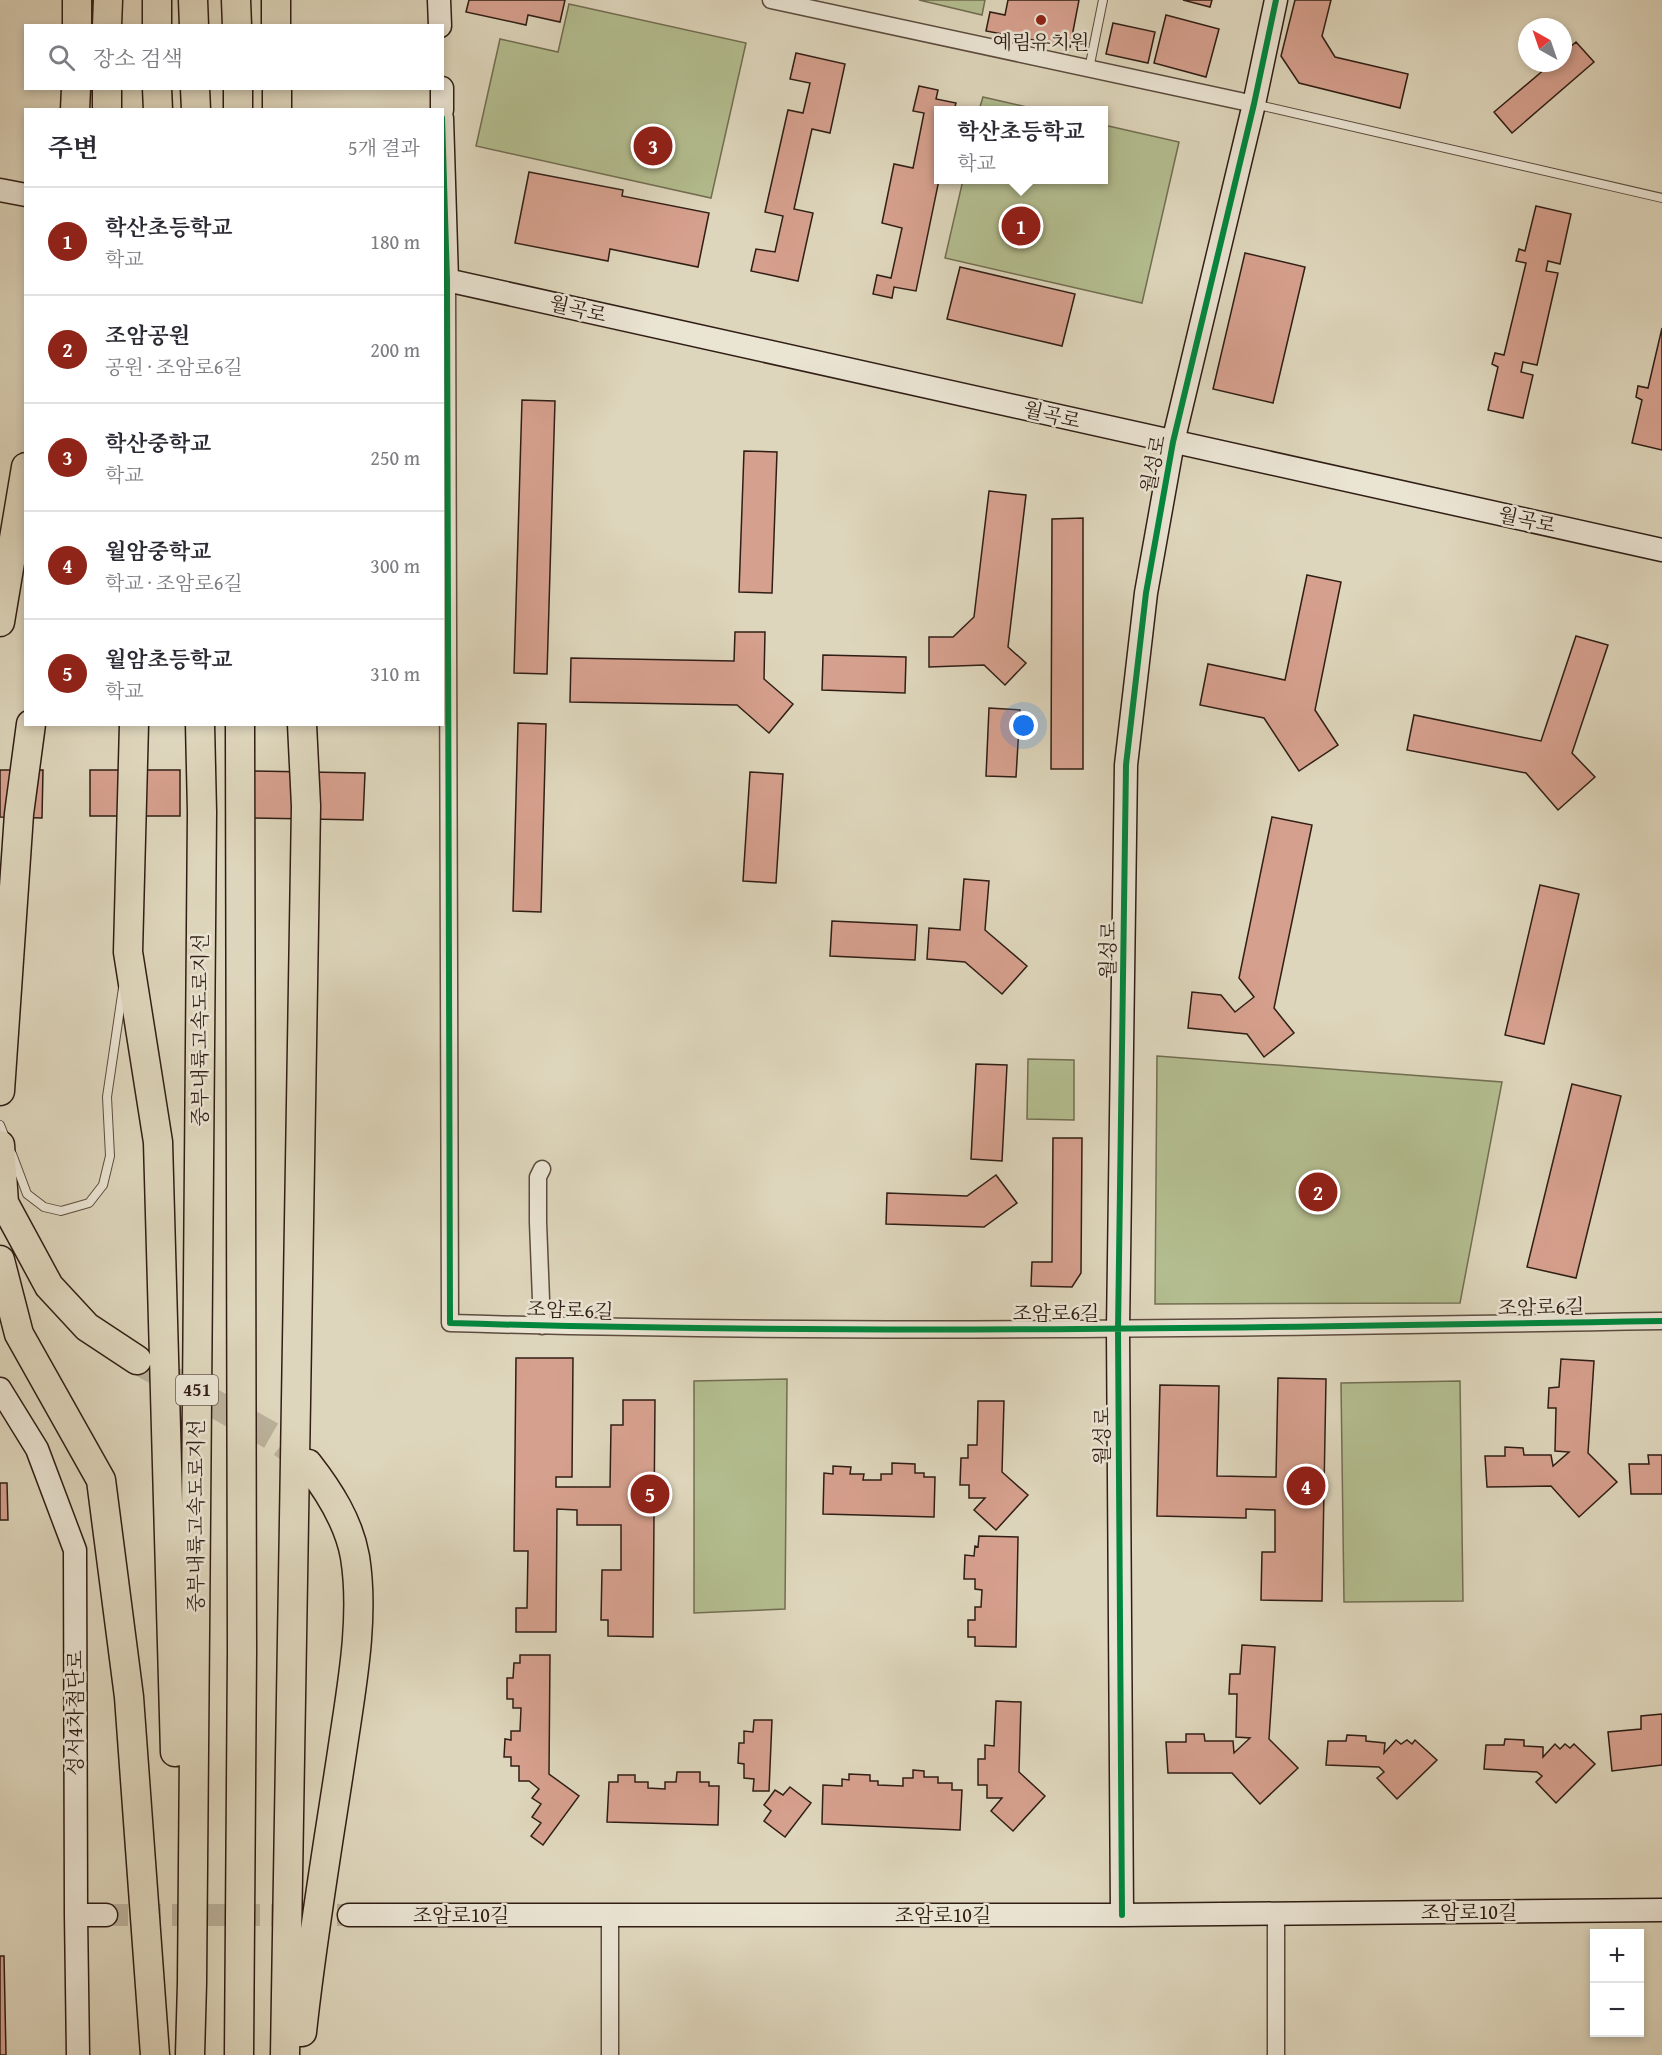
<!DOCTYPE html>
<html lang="ko">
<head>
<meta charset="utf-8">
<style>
  body { margin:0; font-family:"Gentium Book Plus","Noto Serif KR",serif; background:#f2f2f3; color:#2b2b33 }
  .controls { position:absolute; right:18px; bottom:18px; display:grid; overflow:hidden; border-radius:0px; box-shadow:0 3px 9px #0003 }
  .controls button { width:54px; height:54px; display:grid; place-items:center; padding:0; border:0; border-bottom:2px solid #e1e1e2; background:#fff; color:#2b2b33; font:30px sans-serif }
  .compass { position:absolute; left:1518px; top:18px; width:54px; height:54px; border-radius:50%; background:#fff; box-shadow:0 3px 9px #0003; rotate:320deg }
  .you { position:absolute; left:1024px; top:726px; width:21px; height:21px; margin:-15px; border:4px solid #fff; border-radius:50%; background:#1a73e8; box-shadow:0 0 0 9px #1a73e833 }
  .badge { display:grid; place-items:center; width:39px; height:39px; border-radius:50%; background:#8f2418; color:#fff; font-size:20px; font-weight:700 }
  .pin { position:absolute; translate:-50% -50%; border:3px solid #fff; box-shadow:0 2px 6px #0006 }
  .popup { position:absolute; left:934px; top:106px; width:174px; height:78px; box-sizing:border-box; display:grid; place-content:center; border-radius:0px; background:#fff; filter:drop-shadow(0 2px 4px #0005); font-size:20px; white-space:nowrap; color:#7c7c81 }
  .popup b { font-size:22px; color:#2b2b33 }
  .popup::after { content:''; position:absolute; left:50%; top:100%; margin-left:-12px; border:12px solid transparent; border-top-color:#fff }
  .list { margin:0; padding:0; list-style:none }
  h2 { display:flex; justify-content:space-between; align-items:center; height:78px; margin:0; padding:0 24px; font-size:26px }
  h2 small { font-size:20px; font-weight:400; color:#7c7c81 }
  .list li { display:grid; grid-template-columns:39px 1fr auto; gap:18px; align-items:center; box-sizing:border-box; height:108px; padding:0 24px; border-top:2px solid #e1e1e2 }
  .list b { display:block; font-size:22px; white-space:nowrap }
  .list p { margin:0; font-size:20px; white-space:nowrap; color:#7c7c81 }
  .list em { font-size:20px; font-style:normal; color:#7c7c81 }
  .icon { flex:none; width:33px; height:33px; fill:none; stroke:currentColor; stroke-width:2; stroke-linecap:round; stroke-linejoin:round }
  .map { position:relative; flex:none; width:1662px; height:2055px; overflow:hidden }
  .search { position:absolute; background:#fff; box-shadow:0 3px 9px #0003; left:24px; top:24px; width:420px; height:66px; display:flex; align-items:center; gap:15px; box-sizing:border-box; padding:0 21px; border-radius:0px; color:#7c7c81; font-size:22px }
  .panel { position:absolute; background:#fff; box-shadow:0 3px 9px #0003; left:24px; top:108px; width:420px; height:618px; border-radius:0px }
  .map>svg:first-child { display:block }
  .green { fill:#b3bd8f; stroke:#726e52; stroke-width:1.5 }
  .building { fill:#d6a08e; stroke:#301e15; stroke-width:1.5 }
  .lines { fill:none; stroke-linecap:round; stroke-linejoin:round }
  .secondary-tunnel { stroke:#bbb19b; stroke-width:22; stroke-dasharray:22 11; stroke-linecap:butt }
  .highway-tunnel { stroke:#bbb19b; stroke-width:28; stroke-dasharray:28 14; stroke-linecap:butt }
  .lane-casing { stroke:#5c4c3f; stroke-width:10 }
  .street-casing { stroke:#5c4c3f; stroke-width:19 }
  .secondary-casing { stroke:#301e15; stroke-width:25 }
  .highway-casing { stroke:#301e15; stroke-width:31 }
  .lane { stroke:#eae4d3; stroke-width:8 }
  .street { stroke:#eae4d3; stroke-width:16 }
  .secondary { stroke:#eae4d3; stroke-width:22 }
  .highway { stroke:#ded6bc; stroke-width:28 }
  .cycleway-casing { stroke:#eae4d3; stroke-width:10 }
  .cycleway { stroke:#00873e; stroke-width:6 }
  .poi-dot { fill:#8f2418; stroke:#eae4d3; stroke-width:2 }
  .labels { text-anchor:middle; stroke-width:5; stroke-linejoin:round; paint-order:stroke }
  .shield { fill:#eae4d3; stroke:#68594e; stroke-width:1.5 }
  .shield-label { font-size:18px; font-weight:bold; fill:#301e15 }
  .poi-label { font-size:20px; fill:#301e15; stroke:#eae4d3 }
  .street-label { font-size:20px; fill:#301e15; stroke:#eae4d3 }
</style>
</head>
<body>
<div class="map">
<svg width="1662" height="2055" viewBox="0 0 1662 2055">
  <rect width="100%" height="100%" fill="#ded6bc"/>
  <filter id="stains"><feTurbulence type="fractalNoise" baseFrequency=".00333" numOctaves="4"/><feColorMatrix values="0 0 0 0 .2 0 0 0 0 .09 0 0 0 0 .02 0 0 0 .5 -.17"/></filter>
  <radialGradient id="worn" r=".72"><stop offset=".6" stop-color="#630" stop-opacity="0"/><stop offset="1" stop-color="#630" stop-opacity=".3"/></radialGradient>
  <path class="green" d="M919 0H985L982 15Z
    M569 4 746 43 711 198 476 146 500 39 558 52Z
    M983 97 1040 110H979Z
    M1104 125 1179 142 1142 303 945 258 963 180H1104Z
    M1157 1056 1502 1082 1460 1303 1155 1304Z
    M1028 1059 1074 1060V1120L1027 1119Z
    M787 1379 785 1609 694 1613V1381Z
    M1460 1381 1463 1601 1344 1602 1341 1383Z"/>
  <path class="building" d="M469 0H565L560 22 528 15 526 25 466 12Z
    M1008 0H1079L1070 47 986 31 990 12 1005 15Z
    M1183 0H1212L1210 7Z
    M1295 0H1331L1322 36 1335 57 1408 74 1400 108 1299 83 1281 56Z
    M1166 15 1219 29 1206 77 1154 63Z
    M1113 23 1155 32 1148 63 1106 54Z
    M1576 42 1594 62 1512 133 1494 112 1552 63H1563V53Z
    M796 53 845 64 830 133 812 129 794 209 813 213 798 281 751 271 756 249 775 252 783 216 765 212 788 110 803 113 810 83 790 79Z
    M919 86 938 90 936 99 956 103 954 110H938L939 180 916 291 894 287 892 298 873 294 877 275 891 278 902 228 882 223 894 164 913 168 924 113 913 111Z
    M529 172 623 190 622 196 709 213 698 267 610 249 608 261 515 243Z
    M1536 206 1571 214 1560 264 1548 261 1546 271 1558 273 1537 365 1523 362 1521 372 1533 375 1523 418 1488 410 1498 367 1492 364 1495 353 1504 355 1526 263 1516 261 1519 249 1525 251Z
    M1245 253 1305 267 1273 403 1213 389Z
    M960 267 1075 294 1062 346 947 319Z
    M1662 328V450L1632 443 1642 400 1636 397 1638 386 1648 388Z
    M522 400 555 401 547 674 514 673Z
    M744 451 777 452 772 593 739 592Z
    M989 491 1026 495 1008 647 1026 663 1005 685 984 665 929 667V637H953L974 617Z
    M1083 518V769H1051L1052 519Z
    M1307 575 1341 582 1315 710 1338 745 1299 771 1264 718 1200 705 1208 664 1285 680Z
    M735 632H765L764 679 793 704 769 733 737 705 570 702 571 658 734 661Z
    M1576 636 1608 645 1572 753 1595 777 1558 810 1526 773 1407 750 1414 715 1541 741Z
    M823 655 906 657 905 693 822 690Z
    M989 708 1020 710 1016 777 986 776Z
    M518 723 546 724 541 912 513 911Z
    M0 770H43L42 818 0 817Z
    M90 770H180V816H90Z
    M250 771 365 773 363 820 249 818Z
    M750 772 783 774 776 883 743 881Z
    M1272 817 1312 825 1274 1008 1294 1033 1264 1057 1247 1034 1188 1028 1192 992 1221 995 1235 1012 1254 997 1239 978Z
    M964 879 989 881 985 930 1027 966 1002 994 965 962 927 959 929 928 960 930Z
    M1540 885 1579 894 1544 1044 1505 1035Z
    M832 921 917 925 915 960 830 956Z
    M976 1064 1007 1065 1002 1161 971 1159Z
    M1572 1084 1621 1096 1576 1278 1527 1267Z
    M1053 1138H1082L1081 1273 1072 1287 1031 1286 1032 1262H1052Z
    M996 1175 1017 1203 984 1227 886 1224 887 1193 967 1196Z
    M516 1358H573L572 1477H556V1487H610L611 1425H623V1400H655L653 1637 608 1636V1620H601L602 1570H621V1525H577V1510L557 1509 556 1632H516V1608H527L528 1551H514Z
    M1561 1359 1594 1361 1588 1453 1617 1482 1579 1517 1551 1486 1487 1487 1485 1456H1505V1447L1523 1448 1524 1455H1551L1553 1466 1569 1452 1555 1451 1556 1408H1548L1549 1388 1559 1387Z
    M1278 1378 1326 1379 1322 1601 1261 1600 1262 1552H1275V1510L1246 1509V1518L1157 1516 1160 1385 1219 1386 1217 1476 1276 1477Z
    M978 1401H1004L1002 1472 1028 1495 996 1530 974 1510 985 1498H969V1485H960L961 1458H968V1445H977Z
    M1648 1455H1662V1494H1631L1629 1464H1649Z
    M892 1463 915 1464V1473H924V1477H935L934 1517 823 1514 824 1473 833 1474V1466L851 1467 850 1474H864L863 1480H881V1474H892Z
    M0 1483H7L8 1520H0Z
    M979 1536 1018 1537 1016 1647 975 1646V1637H968V1620H975V1607H981L982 1590 975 1589V1579H964L965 1555 974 1556 975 1546 978 1547Z
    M1242 1645 1275 1647 1269 1739 1298 1768 1260 1804 1232 1773H1168L1166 1742H1186V1734H1204L1205 1741H1233L1234 1753 1250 1738 1236 1737 1237 1694H1229L1230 1674H1240Z
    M520 1655H550L549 1774 579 1796 543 1845 531 1836 541 1823 532 1817 541 1804 532 1798 539 1789 529 1781H519V1766H511V1757H504L505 1739 511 1740V1731H520L521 1708H513V1699H507V1678H513L514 1663H520Z
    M996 1701 1021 1702 1019 1772 1045 1796 1013 1831 991 1811 1002 1798H987V1785H978V1759H985V1745L994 1746Z
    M1662 1714V1765L1612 1771 1608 1732 1641 1729V1716Z
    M754 1720H772L769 1791H753L754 1779 744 1778V1764L738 1763 739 1743H744V1731L753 1732Z
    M1347 1735 1366 1736V1741L1385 1743 1384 1753 1396 1740 1401 1744 1407 1740 1412 1744 1415 1740 1437 1760 1397 1799 1377 1778 1384 1772 1379 1767 1326 1765 1328 1741H1346Z
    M1505 1739 1524 1740V1746L1543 1747V1757L1555 1744 1560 1749 1565 1744 1570 1748 1574 1744 1595 1764 1556 1803 1536 1782 1542 1776 1537 1772 1484 1769 1486 1745H1504Z
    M913 1770 924 1771V1777H938V1783H952V1790H962L960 1830 822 1824 823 1785 842 1786V1779L849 1780V1774L870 1775V1781H878V1785L903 1786V1778H913Z
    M677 1772H700V1782H709V1786H719L718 1825 607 1822 609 1782H618V1775H635V1782H648V1788L665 1789V1782H676Z
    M790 1787 811 1803 785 1837 764 1821 771 1811 764 1805 775 1790 783 1795Z
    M0 1956H4L6 2055H0Z"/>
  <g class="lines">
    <path class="secondary-tunnel" d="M106 1915H349"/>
    <path class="highway-tunnel" d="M137 1360 277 1439 308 1464"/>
    <g class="lane-casing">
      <path id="lane" d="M1089 69 1103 0
        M1254 104 1662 198
        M0 1125 6 1140
        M12 1154 27 1194 44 1207 61 1211 89 1203 103 1185 110 1156 107 1097 123 988"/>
    </g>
    <g class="street-casing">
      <path id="street" d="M771 0 1254 104
        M447 280 450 1323C854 1335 1258 1328 1662 1321
        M542 1326 538 1222V1177L542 1169
        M1276 1913V2055
        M610 1915V2055"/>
    </g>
    <g class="secondary-casing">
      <path id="secondary" d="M439 0 440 26
        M442 88V110
        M442 118 447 280
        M0 190 26 195
        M442 279 1662 550
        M0 1389 37 1449 75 1550 76 1915 78 2055
        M76 1915H106
        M349 1915H1122L1662 1910
        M1122 1915 1118 1330 1126 765 1146 593 1173 442 1254 104 1276 0"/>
    </g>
    <g class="highway-casing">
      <path id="highway" d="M157 0V26
        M193 0 194 26
        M236 0 237 26
        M276 0V26
        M77 26V0
        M107 26 108 0
        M157 88 158 110
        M195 88 196 110
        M238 88V110
        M277 88V110
        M75 110 76 88
        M107 110V88
        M0 622 26 467
        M134 724 128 952 158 1142 175 1752
        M0 1091 19 814 31 724
        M0 1145 4 1203 49 1286 87 1327 137 1360
        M0 1260 19 1334 101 1480 129 1697 155 2055
        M302 2032C312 1938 328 1845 342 1752 351 1690 365 1619 355 1557 349 1522 329 1491 308 1464
        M190 2055 192 1983 202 812 200 724
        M239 2055 242 1651 240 724
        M285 2055 306 806 302 724"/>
    </g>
    <use href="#lane" class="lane"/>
    <use href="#street" class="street"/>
    <use href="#secondary" class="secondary"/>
    <use href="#highway" class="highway"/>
    <g class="cycleway-casing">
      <path id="cycleway" d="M442 118 447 280 450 1323C854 1335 1258 1328 1662 1321
        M1122 1915 1118 1330 1126 765 1146 593 1173 442 1254 104 1276 0"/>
    </g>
    <use href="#cycleway" class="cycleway"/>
  </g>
  <circle class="poi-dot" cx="1041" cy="20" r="6"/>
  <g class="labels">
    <rect class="shield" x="176" y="1375" width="42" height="30" rx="4.5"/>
    <g class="shield-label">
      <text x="197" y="1396">451</text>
    </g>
    <g class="poi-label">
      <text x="1041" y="49">예림유치원</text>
    </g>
    <g class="street-label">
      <text transform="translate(578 309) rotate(13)" y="7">월곡로</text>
      <text transform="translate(1052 415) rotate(13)" y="7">월곡로</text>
      <text transform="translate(1153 464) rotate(-79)" y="7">월성로</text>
      <text transform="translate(1527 520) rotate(12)" y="7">월곡로</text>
      <text transform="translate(1108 950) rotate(-89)" y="7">월성로</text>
      <text transform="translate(200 1030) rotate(-90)" y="7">중부내륙고속도로지선</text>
      <text transform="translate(1541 1307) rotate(-1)" y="7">조암로6길</text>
      <text transform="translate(570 1310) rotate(2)" y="7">조암로6길</text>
      <text x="1056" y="1320">조암로6길</text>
      <text transform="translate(1102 1436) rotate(-90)" y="7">월성로</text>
      <text transform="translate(196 1516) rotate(-90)" y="7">중부내륙고속도로지선</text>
      <text transform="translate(75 1713) rotate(-90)" y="7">성서4차첨단로</text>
      <text x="1469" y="1919">조암로10길</text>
      <text x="461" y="1922">조암로10길</text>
      <text x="943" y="1922">조암로10길</text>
    </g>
  </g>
  <rect width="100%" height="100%" filter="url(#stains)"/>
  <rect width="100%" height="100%" fill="url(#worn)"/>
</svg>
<div class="controls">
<button>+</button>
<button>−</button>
</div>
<svg class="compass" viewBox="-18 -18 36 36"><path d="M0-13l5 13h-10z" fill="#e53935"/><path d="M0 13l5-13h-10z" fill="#7c7c81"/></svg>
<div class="you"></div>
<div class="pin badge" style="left:1021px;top:226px">1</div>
<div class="popup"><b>학산초등학교</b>학교</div>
<div class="pin badge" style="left:1318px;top:1192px">2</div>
<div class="pin badge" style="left:653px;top:146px">3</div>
<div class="pin badge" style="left:1306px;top:1486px">4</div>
<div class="pin badge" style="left:650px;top:1494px">5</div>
<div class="search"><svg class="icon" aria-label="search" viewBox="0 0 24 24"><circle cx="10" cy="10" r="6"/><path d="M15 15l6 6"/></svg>장소 검색</div>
<section class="panel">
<h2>주변<small>5개 결과</small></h2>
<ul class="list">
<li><span class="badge">1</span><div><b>학산초등학교</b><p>학교</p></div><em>180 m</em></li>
<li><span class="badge">2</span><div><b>조암공원</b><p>공원 · 조암로6길</p></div><em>200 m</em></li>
<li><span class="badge">3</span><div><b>학산중학교</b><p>학교</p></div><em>250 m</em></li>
<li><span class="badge">4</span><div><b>월암중학교</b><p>학교 · 조암로6길</p></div><em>300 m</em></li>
<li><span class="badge">5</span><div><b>월암초등학교</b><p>학교</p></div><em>310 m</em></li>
</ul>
</section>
</div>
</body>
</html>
